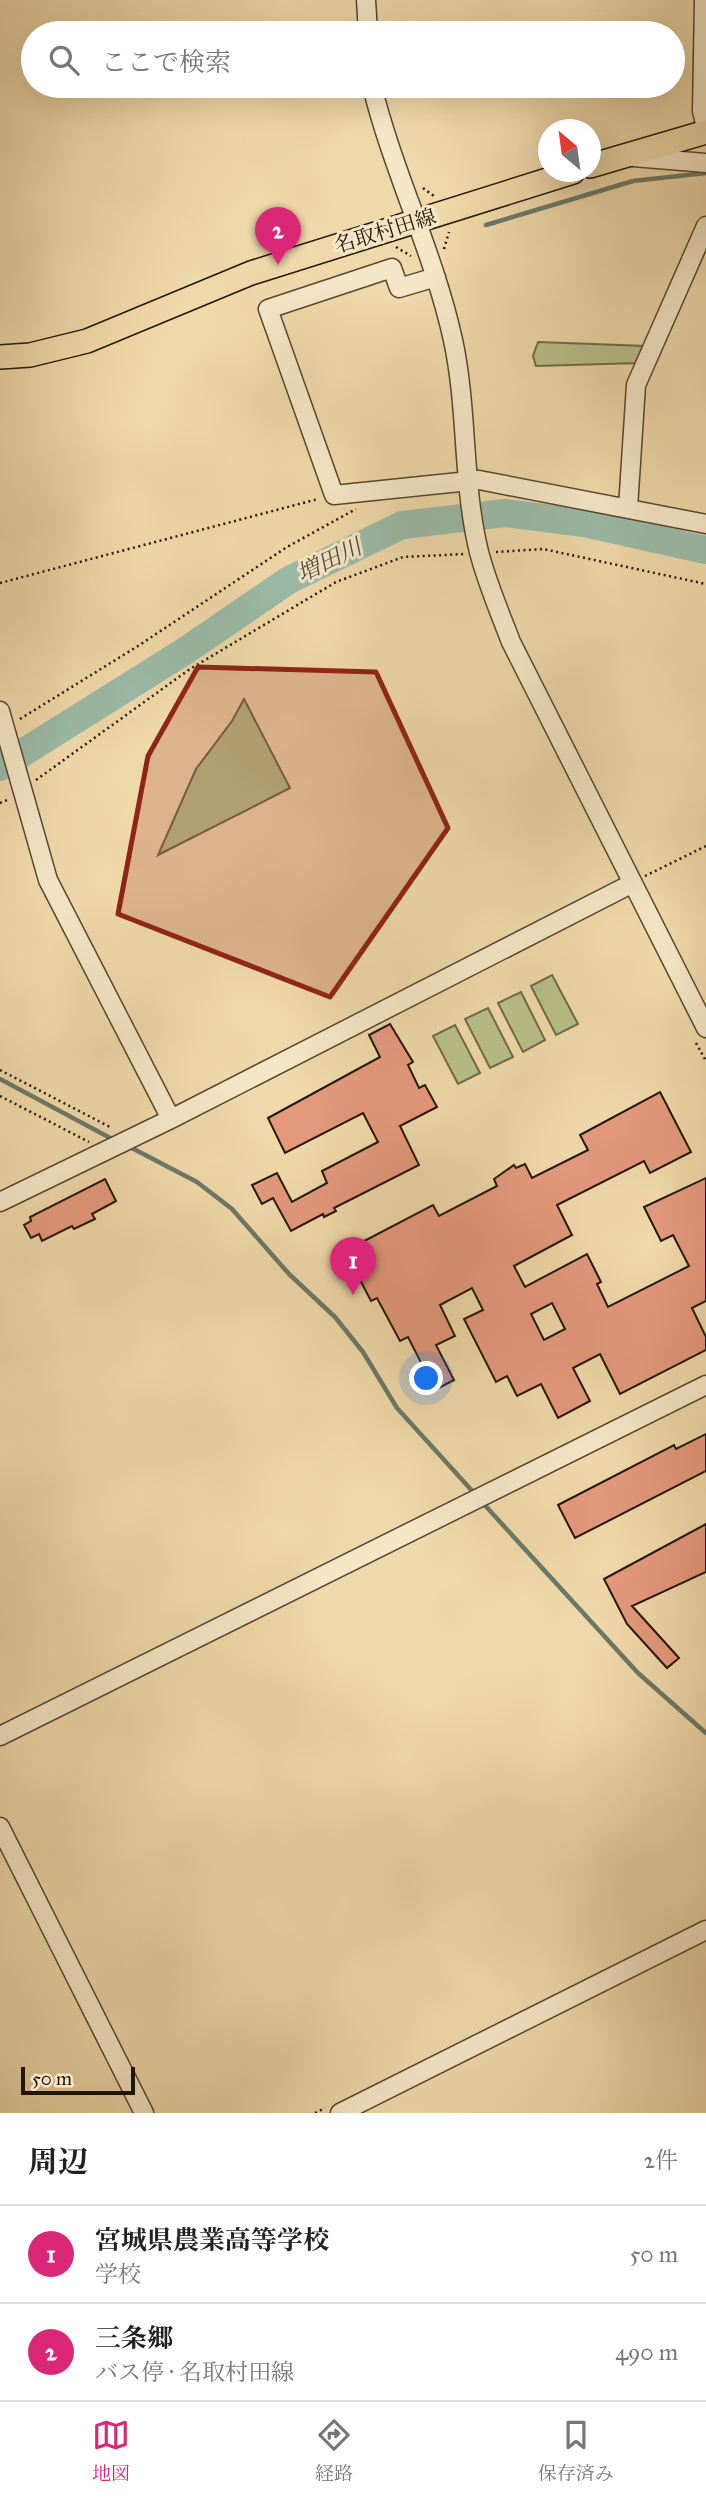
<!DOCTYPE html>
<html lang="ja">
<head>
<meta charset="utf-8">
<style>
  body { margin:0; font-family:"IM FELL Great Primer","Noto Serif JP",serif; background:#f6f6f6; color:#222 }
  .compass { position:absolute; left:538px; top:119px; width:63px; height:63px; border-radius:50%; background:#fff; box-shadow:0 7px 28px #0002; rotate:331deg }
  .scale { position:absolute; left:21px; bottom:18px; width:114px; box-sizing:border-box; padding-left:7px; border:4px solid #221506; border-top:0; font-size:19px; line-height:24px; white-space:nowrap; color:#221506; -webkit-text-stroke:5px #f5e6c7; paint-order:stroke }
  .you { position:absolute; left:427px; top:1379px; width:24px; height:24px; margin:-18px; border:5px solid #fff; border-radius:50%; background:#1a73e8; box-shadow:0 0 0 10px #1a73e833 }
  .badge { display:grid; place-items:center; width:46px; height:46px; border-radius:50%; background:#db2777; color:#fff; font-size:23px; font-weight:700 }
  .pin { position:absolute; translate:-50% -58px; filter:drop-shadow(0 2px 4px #0008) }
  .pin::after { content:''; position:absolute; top:37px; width:24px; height:21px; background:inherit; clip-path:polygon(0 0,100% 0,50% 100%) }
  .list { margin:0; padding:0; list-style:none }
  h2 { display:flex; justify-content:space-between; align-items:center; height:91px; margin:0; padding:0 28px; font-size:30px }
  h2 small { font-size:23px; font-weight:400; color:#767676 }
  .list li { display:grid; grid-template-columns:46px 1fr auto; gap:21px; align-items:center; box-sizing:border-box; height:98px; padding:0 28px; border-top:2px solid #e0e0e0 }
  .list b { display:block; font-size:26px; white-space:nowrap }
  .list p { margin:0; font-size:23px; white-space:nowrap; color:#767676 }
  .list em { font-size:23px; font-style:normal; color:#767676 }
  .icon { flex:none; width:38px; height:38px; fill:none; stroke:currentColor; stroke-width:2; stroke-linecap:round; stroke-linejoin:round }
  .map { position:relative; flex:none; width:706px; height:2113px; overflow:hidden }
  .search { position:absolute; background:#fff; box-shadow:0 7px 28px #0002; left:21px; right:21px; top:21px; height:77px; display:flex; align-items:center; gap:18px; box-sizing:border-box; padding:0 24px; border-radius:38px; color:#767676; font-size:26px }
  .sheet { height:287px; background:#fff }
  nav { display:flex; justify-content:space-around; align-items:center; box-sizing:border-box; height:98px; border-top:2px solid #e0e0e0; background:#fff; font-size:19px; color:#767676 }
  nav a { display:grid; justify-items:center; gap:4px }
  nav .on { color:#db2777 }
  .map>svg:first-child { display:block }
  .green { fill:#b8bf89; stroke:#6d6a48; stroke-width:2 }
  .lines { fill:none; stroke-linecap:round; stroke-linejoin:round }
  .stream { stroke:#6a7867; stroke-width:4.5 }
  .river { stroke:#9abaa7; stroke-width:28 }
  .building { fill:#e4997c; stroke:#221506; stroke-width:2; fill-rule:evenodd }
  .minor-casing { stroke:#55462f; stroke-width:21 }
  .major-casing { stroke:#221506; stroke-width:26 }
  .path { stroke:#221506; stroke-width:2.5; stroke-dasharray:2 3.5; stroke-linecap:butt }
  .minor { stroke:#f5e6c7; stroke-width:18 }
  .major { stroke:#efd8a9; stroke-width:23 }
  .marked { fill:#8f2418; fill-opacity:0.2; stroke:#8f2418; stroke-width:5; stroke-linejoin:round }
  .labels { text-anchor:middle; stroke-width:6; stroke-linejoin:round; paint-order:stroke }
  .street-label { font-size:21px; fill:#221506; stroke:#f5e6c7 }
  .water-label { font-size:23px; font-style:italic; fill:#4c4f3e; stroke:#f5e6c7 }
</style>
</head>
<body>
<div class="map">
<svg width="706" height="2113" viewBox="0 0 706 2113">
  <rect width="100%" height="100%" fill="#efd8a9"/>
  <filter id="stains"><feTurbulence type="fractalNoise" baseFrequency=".00286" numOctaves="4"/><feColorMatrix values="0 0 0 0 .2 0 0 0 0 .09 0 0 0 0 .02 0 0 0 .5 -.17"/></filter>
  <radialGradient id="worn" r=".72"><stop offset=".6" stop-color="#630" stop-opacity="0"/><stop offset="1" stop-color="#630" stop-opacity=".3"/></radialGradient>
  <path class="green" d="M538 342 646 346 640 363 536 366 533 356Z
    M244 699 290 788 158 855 196 769 232 721Z
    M552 975 578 1024 556 1035 531 986Z
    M521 992 545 1040 523 1052 498 1003Z
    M488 1008 513 1057 490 1068 465 1019Z
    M455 1025 480 1073 458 1084 433 1036Z"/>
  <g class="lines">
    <path class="stream" d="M486 225 633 181 706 173
      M0 1079 114 1140
      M128 1146 197 1182 232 1209 289 1274 335 1317 363 1352 397 1408 475 1494
      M481 1501 638 1673 706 1733"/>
    <path class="river" d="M0 767 185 651 289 580 402 525 505 513 584 523 706 550"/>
  </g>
  <path class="building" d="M390 1024 413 1062 408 1065 419 1088 425 1085 437 1107 400 1126 419 1165 334 1208 336 1211 324 1217 323 1214 291 1231 273 1198 262 1204 252 1185 277 1173 292 1202 327 1183 322 1171 378 1142 363 1113 285 1153 268 1118 380 1057 369 1035Z
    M660 1092 691 1152 650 1173 644 1161 557 1205 572 1235 514 1266 525 1287 587 1254 601 1282 597 1284 608 1307 689 1266 673 1235 661 1241 644 1207 706 1178V1301L692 1308 706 1337V1350L620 1394 600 1354 573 1368 590 1401 558 1418 541 1384 517 1396 507 1376 496 1382 464 1319 483 1310 472 1288 440 1305 455 1336 436 1345 454 1380 435 1390 408 1337 400 1341 377 1298 371 1301 345 1251 433 1205 439 1216 497 1186 494 1179 514 1165 516 1168 525 1164 532 1178 588 1150 580 1135ZM552 1303 565 1329 544 1340 531 1314Z
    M105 1179 116 1201 92 1214 95 1219 74 1229 72 1226 42 1241 39 1234 31 1238 24 1225 31 1221 30 1217Z
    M706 1434V1471L575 1538 558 1505 674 1445 676 1449Z
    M706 1524V1572L632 1606 679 1658 667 1668 627 1624 604 1579Z"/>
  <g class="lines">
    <g class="minor-casing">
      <path id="minor" d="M366 0 368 33
        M704 0 702 111 706 127
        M372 86C393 172 434 253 453 340 468 409 462 483 479 552 487 583 500 613 511 642L706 1028
        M633 157 706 163
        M436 277 399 288 392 268 268 309 334 495 479 480 706 524
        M628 508 636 385 706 226
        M0 711 48 880 171 1119
        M0 1202 171 1119 633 883
        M0 1736 706 1385
        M0 1827 144 2113
        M340 2113 706 1930"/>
    </g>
    <g class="major-casing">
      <path id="major" d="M590 166 706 132
        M0 357 30 355 87 341 251 273 573 172"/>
    </g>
    <path class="path" d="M423 188 434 196
      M396 247 411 256
      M444 249 449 232
      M496 552 543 549 706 584
      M0 583 318 499
      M20 719 138 646 287 547 356 509
      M36 780 190 669 336 582 403 557 465 554
      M0 803 7 800
      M645 876 706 846
      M696 1043 706 1061
      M0 1070 112 1128
      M0 1096 89 1142
      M315 2113 325 2108"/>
    <use href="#minor" class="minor"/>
    <use href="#major" class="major"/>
  </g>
  <path class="marked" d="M198 667 376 672 448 828 330 997 118 914 148 756Z"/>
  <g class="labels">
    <g class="street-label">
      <text transform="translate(385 231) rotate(-17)" y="7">名取村田線</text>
    </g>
    <g class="water-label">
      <text transform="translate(329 560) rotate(-26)" y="8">増田川</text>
    </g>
  </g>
  <rect width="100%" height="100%" filter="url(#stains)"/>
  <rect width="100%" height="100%" fill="url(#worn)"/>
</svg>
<svg class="compass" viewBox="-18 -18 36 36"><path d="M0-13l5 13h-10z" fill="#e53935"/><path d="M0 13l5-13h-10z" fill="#767676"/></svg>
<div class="scale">50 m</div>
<div class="you"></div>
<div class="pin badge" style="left:353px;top:1295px">1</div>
<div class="pin badge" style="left:278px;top:265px">2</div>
<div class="search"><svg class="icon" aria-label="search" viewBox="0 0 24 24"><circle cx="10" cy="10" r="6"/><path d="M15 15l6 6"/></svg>ここで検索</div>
</div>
<section class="sheet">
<h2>周辺<small>2件</small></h2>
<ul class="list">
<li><span class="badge">1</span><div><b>宮城県農業高等学校</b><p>学校</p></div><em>50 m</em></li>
<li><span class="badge">2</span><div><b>三条郷</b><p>バス停 · 名取村田線</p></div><em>490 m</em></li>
</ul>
</section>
<nav>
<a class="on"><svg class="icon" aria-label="map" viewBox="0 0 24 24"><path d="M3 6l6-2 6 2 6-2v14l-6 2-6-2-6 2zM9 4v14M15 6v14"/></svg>地図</a>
<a><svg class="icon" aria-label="directions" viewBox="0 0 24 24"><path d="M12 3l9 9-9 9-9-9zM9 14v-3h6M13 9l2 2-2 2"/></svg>経路</a>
<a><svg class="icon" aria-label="saved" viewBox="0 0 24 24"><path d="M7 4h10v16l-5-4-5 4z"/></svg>保存済み</a>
</nav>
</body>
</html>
